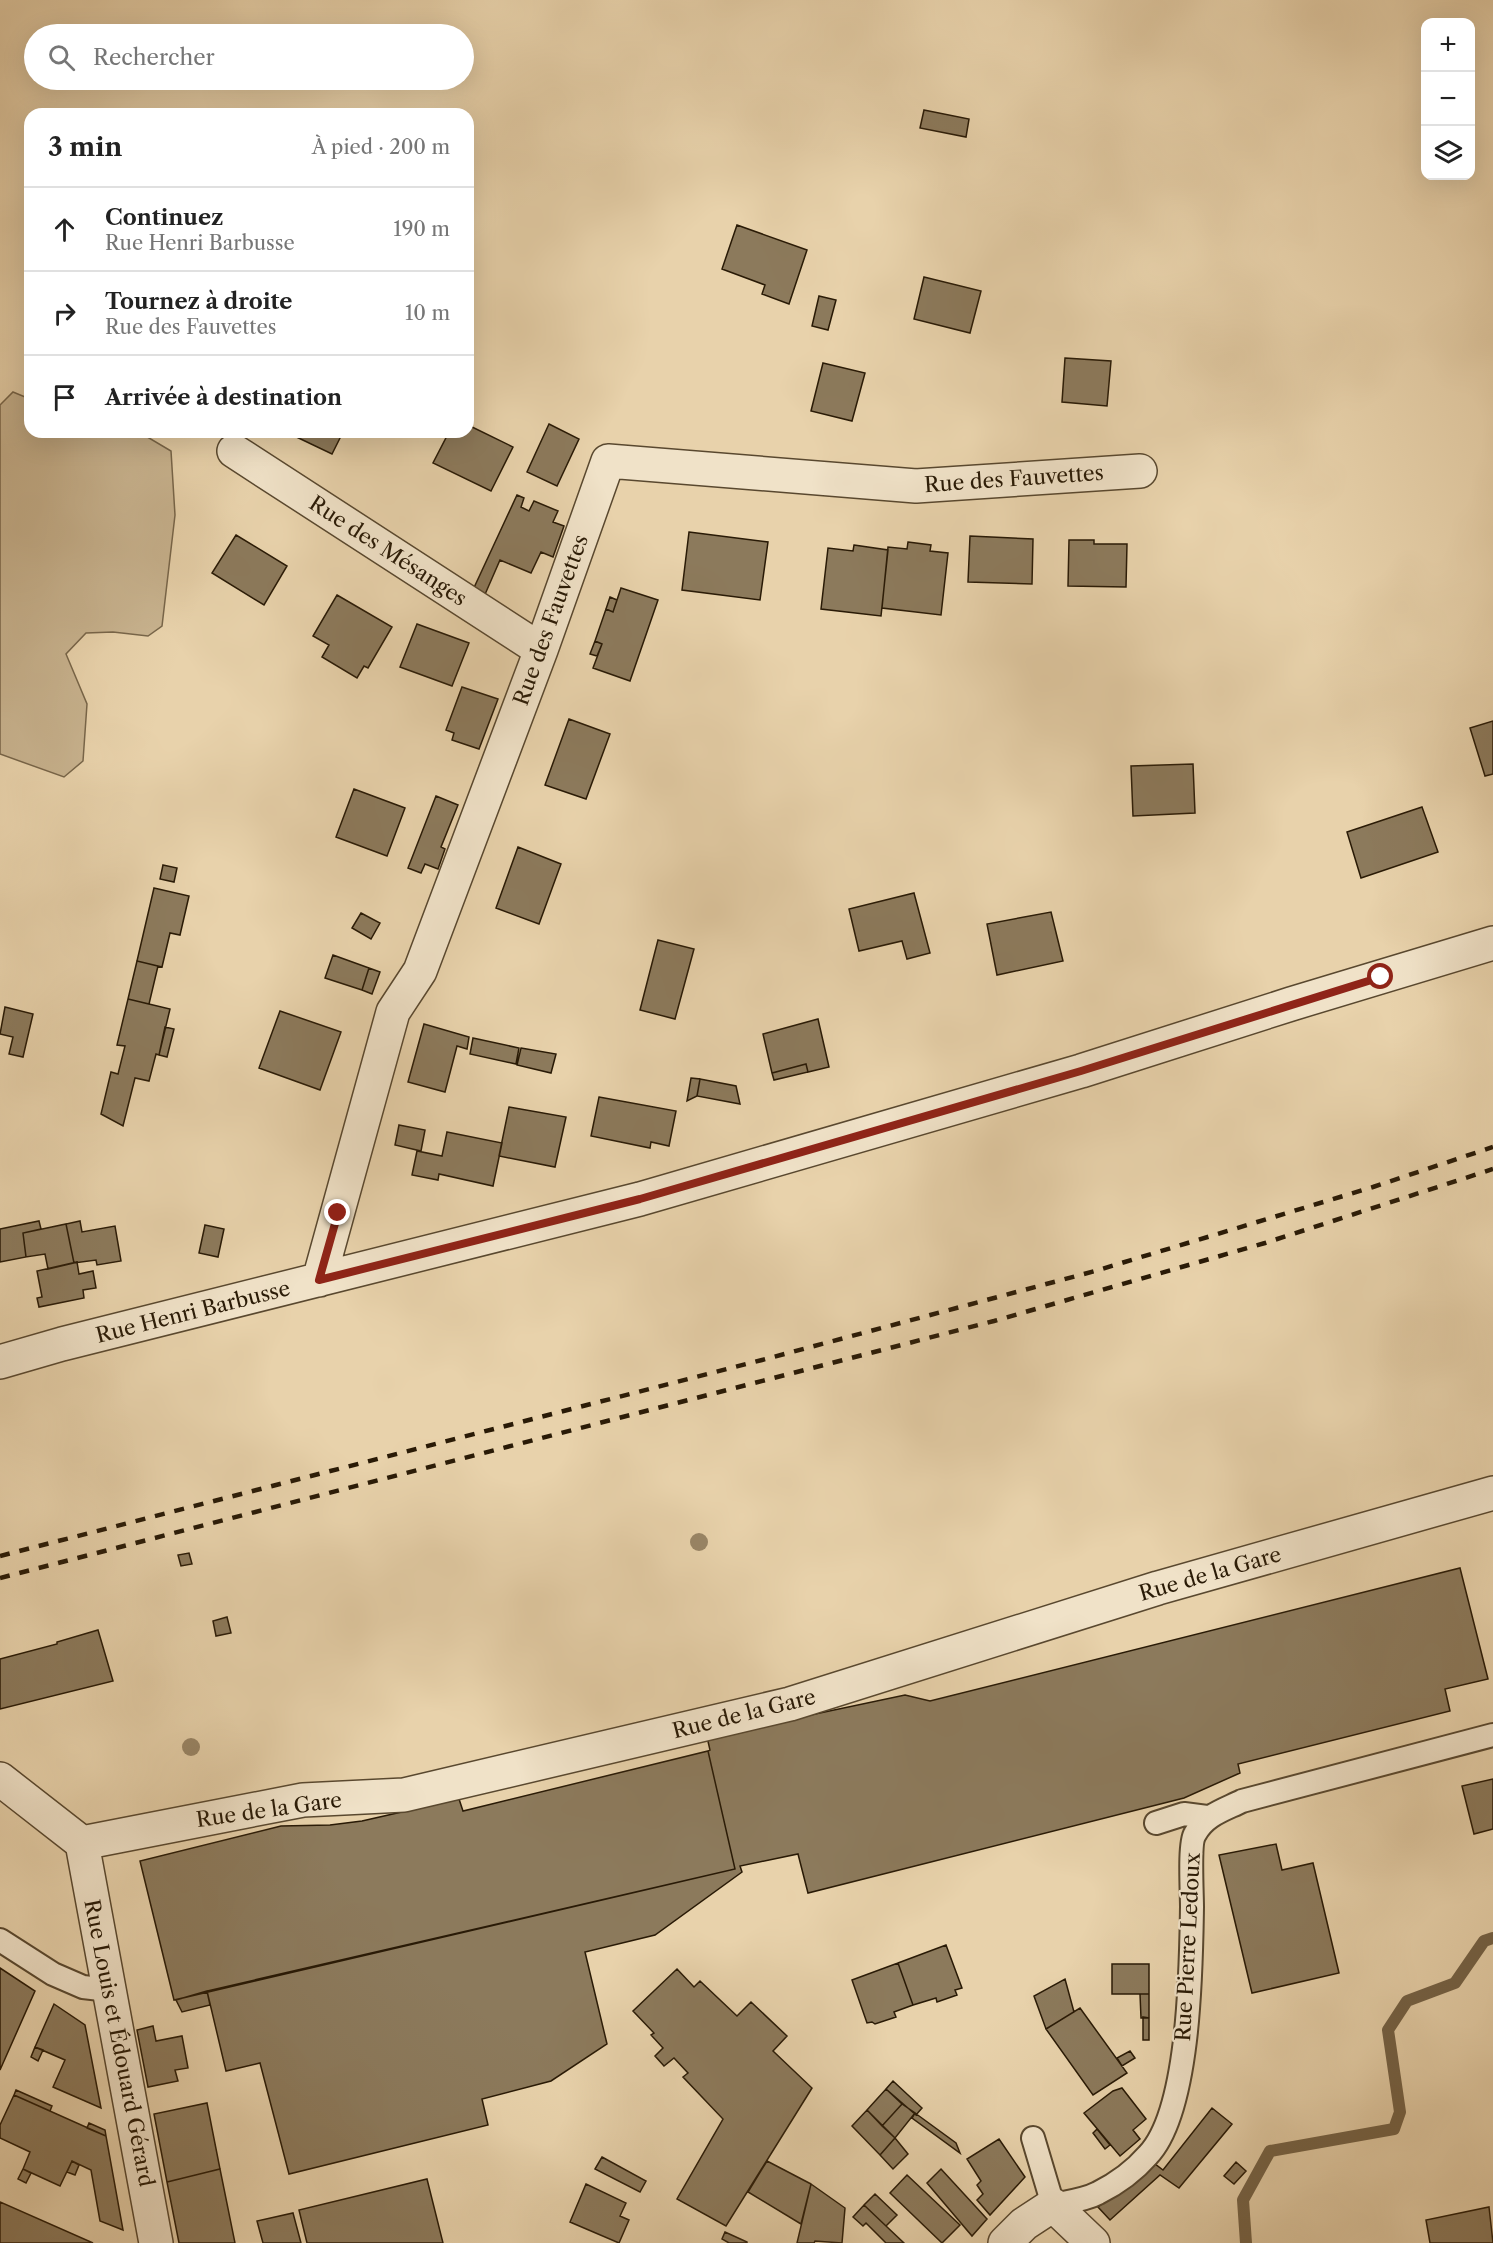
<!DOCTYPE html>
<html lang="fr">
<head>
<meta charset="utf-8">
<style>
  body { margin:0; font-family:"Libre Caslon Text",serif; background:#f6f6f6; color:#222 }
  .controls { position:absolute; right:18px; top:18px; display:grid; overflow:hidden; border-radius:12px; box-shadow:0 6px 24px #0002 }
  .controls button { width:54px; height:54px; display:grid; place-items:center; padding:0; border:0; border-bottom:2px solid #e0e0e0; background:#fff; color:#222; font:30px sans-serif }
  .stop { position:absolute; width:18px; height:18px; margin:-14px; border:4px solid #8f2418; border-radius:50%; background:#fff }
  .stop.end { background:#8f2418; border-color:#fff; box-shadow:0 2px 6px #0008 }
  .list { margin:0; padding:0; list-style:none }
  h2 { display:flex; justify-content:space-between; align-items:center; height:78px; margin:0; padding:0 24px; font-size:26px }
  h2 small { font-size:20px; font-weight:400; color:#767676 }
  .list li { display:grid; grid-template-columns:39px 1fr auto; gap:18px; align-items:center; box-sizing:border-box; height:84px; padding:0 24px; border-top:2px solid #e0e0e0 }
  .list b { display:block; font-size:22px; white-space:nowrap }
  .list p { margin:0; font-size:20px; white-space:nowrap; color:#767676 }
  .list em { font-size:20px; font-style:normal; color:#767676 }
  .icon { flex:none; width:33px; height:33px; fill:none; stroke:currentColor; stroke-width:2; stroke-linecap:round; stroke-linejoin:round }
  .map { position:relative; flex:none; width:1493px; height:2243px; overflow:hidden }
  .search { position:absolute; background:#fff; box-shadow:0 6px 24px #0002; left:24px; top:24px; width:450px; height:66px; display:flex; align-items:center; gap:15px; box-sizing:border-box; padding:0 21px; border-radius:33px; color:#767676; font-size:22px }
  .panel { position:absolute; background:#fff; box-shadow:0 6px 24px #0002; left:24px; top:108px; width:450px; height:330px; border-radius:18px }
  .map>svg:first-child { display:block }
  .green { fill:#c8b38f; stroke:#78664a; stroke-width:1.5 }
  .lines { fill:none; stroke-linecap:round; stroke-linejoin:round }
  .stream { stroke:#756347; stroke-width:12 }
  .building { fill:#8c7a5c; stroke:#291a06; stroke-width:1.5 }
  .lane-casing { stroke:#59482f; stroke-width:26 }
  .street-casing { stroke:#59482f; stroke-width:36 }
  .lane { stroke:#f0e2c8; stroke-width:22 }
  .street { stroke:#f0e2c8; stroke-width:33 }
  .rail { stroke:#291a06; stroke-width:4.5; stroke-dasharray:10 10; stroke-linecap:butt }
  .tree { fill:#998667 }
  .route { stroke:#8f2418; stroke-width:8 }
  .labels { text-anchor:middle; stroke-width:4.5; stroke-linejoin:round; paint-order:stroke }
  .street-label { font-size:21px; fill:#291a06; stroke:#f0e2c8 }
</style>
</head>
<body>
<div class="map">
<svg width="1493" height="2243" viewBox="0 0 1493 2243">
  <rect width="100%" height="100%" fill="#e8d2ab"/>
  <filter id="stains"><feTurbulence type="fractalNoise" baseFrequency=".00333" numOctaves="4"/><feColorMatrix values="0 0 0 0 .2 0 0 0 0 .09 0 0 0 0 .02 0 0 0 .5 -.17"/></filter>
  <radialGradient id="worn" r=".72"><stop offset=".6" stop-color="#630" stop-opacity="0"/><stop offset="1" stop-color="#630" stop-opacity=".3"/></radialGradient>
  <path class="green" d="M13 392 30 399V432H139L171 451 175 515 162 626 148 636 113 632 86 633 66 654 87 704 83 761 64 777 0 754V405Z"/>
  <g class="lines">
    <path class="stream" d="M1246 2243 1243 2200 1270 2151 1394 2129 1400 2112 1388 2030 1407 2001 1455 1983 1484 1941 1493 1938"/>
  </g>
  <path class="building" d="M924 110 969 119 966 137 920 128Z
    M737 225 807 250 789 304 762 294 765 285 722 269Z
    M924 277 981 291 970 333 914 319Z
    M819 296 836 300 828 330 812 326Z
    M1065 358 1111 361 1107 406 1062 402Z
    M823 363 865 373 852 421 811 411Z
    M549 424 579 439 557 486 527 472Z
    M468 425 513 447 491 491 433 463 449 432H468Z
    M286 432H343L332 454Z
    M517 495 524 498 521 507 529 511 534 501 558 511 553 522 564 526 553 557 541 552 531 573 500 560 483 599 472 592Z
    M689 532 768 542 760 600 682 590Z
    M236 535 287 566 264 605 212 573Z
    M970 536 1033 539 1032 584 968 582Z
    M1069 540H1094V544H1127L1126 587 1068 586Z
    M908 542 931 545 930 551 948 553 941 615 882 608 888 547 907 549Z
    M854 545 888 550 881 616 821 609 828 548 853 551Z
    M621 588 658 600 630 681 593 668 602 644 595 641 606 609 613 612Z
    M337 595 392 627 368 668 364 666 357 678 322 657 329 645 313 636Z
    M610 597 617 600 613 612 606 609Z
    M417 624 469 643 452 686 400 667Z
    M595 641 602 644 597 656 590 654Z
    M462 687 498 699 479 749 452 740 454 733 446 730Z
    M569 719 610 734 586 799 545 785Z
    M1493 721V774L1485 776 1470 728Z
    M1193 764 1195 813 1133 816 1131 766Z
    M354 789 405 808 387 856 336 837Z
    M436 796 458 805 441 847 445 849 438 869 425 864 421 873 408 868Z
    M1422 807 1438 852 1361 878 1347 832Z
    M518 847 561 864 539 924 496 908Z
    M163 865 177 868 174 882 160 879Z
    M154 888 189 896 180 935 170 933 162 967 137 961Z
    M914 893 930 953 907 959 902 941 859 951 849 909Z
    M1051 912 1063 961 997 975 987 924Z
    M361 913 380 923 371 939 352 928Z
    M658 940 694 949 675 1019 640 1010Z
    M333 955 369 968 362 990 325 978Z
    M137 961 158 966 149 1004 128 999Z
    M369 968 380 972 372 994 362 990Z
    M128 999 170 1009 159 1055 156 1054 149 1081 135 1078 123 1126 101 1114 111 1072 118 1074 125 1046 117 1045Z
    M5 1007 33 1014 23 1057 9 1054 13 1037 0 1034Z
    M280 1011 341 1032 320 1090 259 1068Z
    M818 1019 829 1067 808 1072 806 1064 772 1073 763 1034Z
    M424 1024 469 1037 467 1049 457 1046 445 1092 408 1082Z
    M165 1027 174 1029 167 1057 159 1055Z
    M473 1038 519 1048 516 1064 470 1054Z
    M521 1048 556 1054 551 1073 517 1065Z
    M806 1064 808 1072 774 1080 772 1073Z
    M691 1078 700 1079 697 1096 687 1101Z
    M700 1079 736 1086 740 1104 697 1096Z
    M599 1097 676 1111 669 1146 651 1142 650 1148 591 1136Z
    M509 1107 566 1117 555 1167 499 1156Z
    M399 1125 425 1130 421 1151 395 1145Z
    M447 1132 502 1143 493 1186 439 1174 438 1180 412 1175 417 1151 442 1156Z
    M39 1221 41 1229 23 1233 26 1257 0 1262V1229Z
    M80 1221 82 1232 115 1226 121 1261 97 1265 96 1260 74 1263 66 1224Z
    M66 1224 74 1263 48 1269 45 1254 26 1257 23 1233Z
    M205 1225 224 1229 218 1257 199 1253Z
    M77 1262 79 1274 93 1271 96 1288 83 1290 84 1298 39 1307 37 1298 42 1297 37 1271Z
    M189 1553 192 1564 181 1566 178 1555Z
    M1460 1568 1488 1679 1445 1689 1450 1711 1238 1764 1240 1773 1184 1798 808 1893 798 1854 740 1866 742 1872 655 1935 585 1952 607 2044 551 2081 482 2099 488 2125 289 2174 260 2063 226 2071 207 1991 735 1869 708 1751 710 1750 707 1737 905 1695 930 1701Z
    M227 1617 231 1633 216 1636 213 1621Z
    M98 1630 113 1681 0 1709V1659L57 1644V1642Z
    M708 1751 735 1869 174 2000 140 1861 281 1826 330 1825 362 1821 459 1799 463 1811Z
    M1493 1779V1829L1474 1834 1462 1786Z
    M1276 1844 1282 1870 1313 1863 1339 1973 1252 1993 1219 1855Z
    M946 1945 962 1988 955 1990 957 1995 937 2002 936 1998 913 2005 898 1963Z
    M898 1963 913 2005 894 2012 896 2017 875 2024 872 2022 867 2023 852 1980Z
    M1112 1964H1149V1994H1112Z
    M0 1968 35 1991 0 2070Z
    M677 1969 694 1987 700 1981 737 2016 751 2002 787 2036 773 2051 812 2088 726 2226 677 2199 723 2119 683 2077 688 2073 674 2058 664 2066 655 2056 663 2048 651 2035 654 2033 633 2011Z
    M1065 1979 1074 2012 1046 2029 1034 1996Z
    M207 1991 210 2005 182 2012 176 2000Z
    M1140 1994H1149V2018H1141Z
    M54 2004 85 2025 101 2108 53 2087 65 2060 35 2047Z
    M1080 2008 1127 2073 1093 2095 1046 2029Z
    M1143 2017 1149 2018V2040H1143Z
    M153 2026 156 2041 182 2036 188 2068 175 2070 178 2081 148 2087 137 2030Z
    M35 2047 43 2050 38 2061 31 2057Z
    M1130 2051 1135 2058 1122 2066 1117 2058Z
    M893 2081 922 2108 916 2115 886 2089Z
    M1122 2088 1146 2119 1133 2130 1140 2139 1120 2156 1084 2113 1113 2091Z
    M886 2089 902 2104 882 2126 867 2110Z
    M16 2090 52 2106 50 2111 14 2095Z
    M14 2095 106 2136 123 2230 100 2221 91 2170 72 2161 60 2186 23 2169 30 2152 0 2138V2125Z
    M207 2103 220 2169 167 2182 154 2114Z
    M902 2104 915 2113 895 2138 882 2126Z
    M1212 2108 1232 2124 1179 2188 1160 2175 1110 2220 1098 2207 1155 2164 1163 2170Z
    M867 2110 895 2138 880 2155 852 2126Z
    M915 2113 956 2143 960 2153 912 2118Z
    M89 2123 105 2130 106 2136 87 2128Z
    M1097 2129 1110 2145 1105 2149 1093 2133Z
    M895 2138 908 2154 893 2169 880 2155Z
    M999 2139 1025 2177 990 2215 977 2200 983 2194 977 2185 981 2181 967 2159Z
    M602 2157 646 2181 640 2192 595 2169Z
    M72 2161 79 2165 75 2175 67 2172Z
    M767 2161 811 2184 801 2224 748 2192Z
    M1236 2162 1246 2171 1234 2184 1224 2176Z
    M23 2169 31 2173 26 2183 18 2179Z
    M220 2169 235 2243H179L167 2182Z
    M941 2169 987 2219 972 2236 927 2183Z
    M907 2175 960 2225 942 2243 890 2193Z
    M427 2179 443 2243H307L299 2210Z
    M586 2184 626 2203 620 2216 629 2220 619 2243 570 2222Z
    M811 2184 845 2208 842 2243 815 2241 814 2243H797Z
    M875 2194 897 2215 886 2226 864 2205Z
    M0 2202 93 2243H0Z
    M864 2205 886 2226 904 2243H886L866 2223 863 2226 853 2217Z
    M1489 2207 1493 2243H1430L1426 2220Z
    M293 2213 301 2243H263L257 2221Z
    M725 2232 747 2242V2243H729L722 2239Z"/>
  <g class="lines">
    <g class="lane-casing">
      <path id="lane" d="M1156 1823 1184 1814 1207 1817
        M0 1940 53 1974 83 1987 109 1990
        M1033 2138 1053 2205C1067 2202 1085 2200 1098 2193 1116 2184 1135 2170 1148 2155 1190 2111 1191 1967 1192 1907 1192 1893 1189 1843 1195 1834 1205 1815 1224 1810 1242 1801L1493 1735"/>
    </g>
    <g class="street-casing">
      <path id="street" d="M234 451 541 650
        M319 1280 393 1012 420 971 541 650 608 461 916 486 1140 471
        M0 1362 62 1344 640 1199 1081 1071 1291 1004 1493 943
        M0 1779 82 1843 303 1800 404 1795 790 1704 1158 1588 1493 1493
        M82 1843 156 2243
        M1005 2243 1024 2224 1053 2205 1093 2243"/>
    </g>
    <use href="#lane" class="lane"/>
    <use href="#street" class="street"/>
    <path class="rail" d="M0 1556 762 1360 1095 1271 1373 1187 1493 1147
      M0 1578 994 1321 1265 1243 1493 1169"/>
  </g>
  <g class="tree">
    <circle cx="699" cy="1542" r="9"/>
    <circle cx="191" cy="1747" r="9"/>
  </g>
  <g class="lines">
    <path class="route" d="M338 1213 319 1280 640 1199 1081 1071 1381 977"/>
  </g>
  <g class="labels">
    <g class="street-label">
      <text transform="translate(1014 479) rotate(-4)" y="7">Rue des Fauvettes</text>
      <text transform="translate(388 551) rotate(33)" y="7">Rue des Mésanges</text>
      <text transform="translate(551 620) rotate(-70)" y="7">Rue des Fauvettes</text>
      <text transform="translate(193 1312) rotate(-14)" y="7">Rue Henri Barbusse</text>
      <text transform="translate(1210 1574) rotate(-16)" y="7">Rue de la Gare</text>
      <text transform="translate(744 1714) rotate(-14)" y="7">Rue de la Gare</text>
      <text transform="translate(269 1810) rotate(-8)" y="7">Rue de la Gare</text>
      <text transform="translate(1188 1947) rotate(-87)" y="7">Rue Pierre Ledoux</text>
      <text transform="translate(119 2043) rotate(79)" y="7">Rue Louis et Édouard Gérard</text>
    </g>
  </g>
  <rect width="100%" height="100%" filter="url(#stains)"/>
  <rect width="100%" height="100%" fill="url(#worn)"/>
</svg>
<div class="controls">
<button>+</button>
<button>−</button>
<button><svg class="icon" aria-label="layers" viewBox="0 0 24 24"><path d="M12 4l9 5-9 5-9-5zM3 14l9 5 9-5"/></svg></button>
</div>
<div class="stop" style="left:1381px;top:977px"></div>
<div class="stop end" style="left:338px;top:1213px"></div>
<div class="search"><svg class="icon" aria-label="search" viewBox="0 0 24 24"><circle cx="10" cy="10" r="6"/><path d="M15 15l6 6"/></svg>Rechercher</div>
<section class="panel">
<h2>3 min<small>À pied · 200 m</small></h2>
<ul class="list">
<li><svg class="icon" aria-label="ahead" viewBox="0 0 24 24"><path d="M12 20V5M6 11l6-6 6 6"/></svg><div><b>Continuez</b><p>Rue Henri Barbusse</p></div><em>190 m</em></li>
<li><svg class="icon" aria-label="right" viewBox="0 0 24 24"><path d="M7 20v-9h11M14 6l5 5-5 5"/></svg><div><b>Tournez à droite</b><p>Rue des Fauvettes</p></div><em>10 m</em></li>
<li><svg class="icon" aria-label="arrive" viewBox="0 0 24 24"><path d="M6 21V4h12l-3 4 3 4H6"/></svg><div><b>Arrivée à destination</b></div></li>
</ul>
</section>
</div>
</body>
</html>
